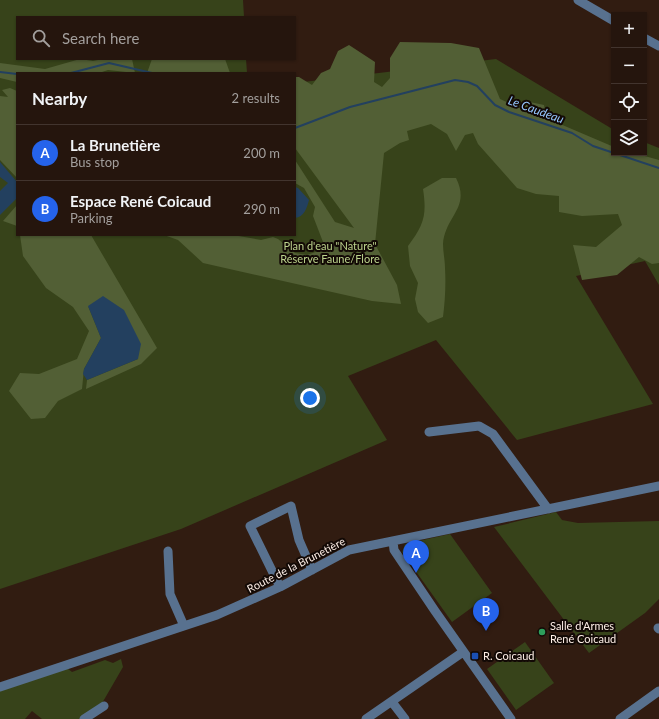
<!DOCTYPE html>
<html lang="en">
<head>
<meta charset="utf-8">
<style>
  body { margin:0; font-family:Lato,sans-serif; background:#31221b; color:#f1f3f6 }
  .controls { position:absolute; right:12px; top:12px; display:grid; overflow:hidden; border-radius:0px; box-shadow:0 1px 3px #0004 }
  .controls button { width:36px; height:36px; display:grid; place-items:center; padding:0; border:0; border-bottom:1px solid #42342e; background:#25150d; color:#f1f3f6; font:20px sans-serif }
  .you { position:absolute; left:310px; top:398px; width:14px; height:14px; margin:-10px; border:3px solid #fff; border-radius:50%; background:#1a73e8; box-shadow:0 0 0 6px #1a73e833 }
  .badge { display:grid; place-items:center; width:26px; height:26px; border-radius:50%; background:#2563eb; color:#fff; font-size:13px; font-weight:700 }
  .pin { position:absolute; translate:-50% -33px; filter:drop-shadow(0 1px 2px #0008) }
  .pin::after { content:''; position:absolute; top:21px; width:14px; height:12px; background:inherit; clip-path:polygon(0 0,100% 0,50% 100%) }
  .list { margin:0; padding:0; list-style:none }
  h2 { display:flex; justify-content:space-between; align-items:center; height:52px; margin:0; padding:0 16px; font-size:17px }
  h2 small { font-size:13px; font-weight:400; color:#a39f9d }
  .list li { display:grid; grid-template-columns:26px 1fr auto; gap:12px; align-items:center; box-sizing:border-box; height:56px; padding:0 16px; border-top:1px solid #42342e }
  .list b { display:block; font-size:15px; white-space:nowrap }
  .list p { margin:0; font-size:13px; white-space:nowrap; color:#a39f9d }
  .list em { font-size:13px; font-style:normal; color:#a39f9d }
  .icon { flex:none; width:22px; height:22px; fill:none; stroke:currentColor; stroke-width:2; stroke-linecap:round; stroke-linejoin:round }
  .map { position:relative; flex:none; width:659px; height:719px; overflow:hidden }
  .search { position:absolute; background:#25150d; box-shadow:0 1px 3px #0004; left:16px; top:16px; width:280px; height:44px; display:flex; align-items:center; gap:10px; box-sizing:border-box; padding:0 14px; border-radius:0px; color:#a39f9d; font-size:15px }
  .panel { position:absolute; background:#25150d; box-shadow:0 1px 3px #0004; left:16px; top:72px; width:280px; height:164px; border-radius:0px }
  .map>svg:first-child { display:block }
  .green { fill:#37431a }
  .forest { fill:#525f35 }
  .water { fill:#23405f }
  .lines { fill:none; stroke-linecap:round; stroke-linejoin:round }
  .stream { stroke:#23405f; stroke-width:2 }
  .minor { stroke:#58718f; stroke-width:9 }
  .leisure-dot { fill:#2e9e5b; stroke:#120905; stroke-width:1.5 }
  .transit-dot { fill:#1a4fb4; stroke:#120905; stroke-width:1.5 }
  .labels { text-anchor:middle; stroke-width:4; stroke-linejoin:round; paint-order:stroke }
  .park-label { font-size:11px; fill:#bcd38d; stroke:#120905 }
  .street-label { font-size:11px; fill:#feefe7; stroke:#120905 }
  .poi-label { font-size:11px; fill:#feefe7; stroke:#120905; text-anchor:start }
  .water-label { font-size:12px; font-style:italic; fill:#94c5fd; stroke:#120905 }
</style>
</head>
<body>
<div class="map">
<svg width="659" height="719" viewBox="0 0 659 719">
  <rect width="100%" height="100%" fill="#311c11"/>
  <path class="green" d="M0 0H243L244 17H17V59H246L247 73H17V235H295V83L496 59 614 130V153H644V142L659 148V285L645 261 576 276 653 404 517 440 436 340 348 376 387 440 181 529 0 589Z
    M556 512 562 520 578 523 659 521V599L645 613 589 653 494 527Z
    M450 534 492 593 452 622 402 552 405 544Z
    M525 642 554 683 516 710 487 669Z
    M121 659 123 667 101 705 81 719H42L32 711 25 719H0V690L67 668 72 672 105 660 113 663Z"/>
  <path class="forest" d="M400 42 451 43 479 48 500 99 522 109 530 102 544 105 546 118 614 147V153H634L659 160V263L652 264 639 257 617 275 582 280 573 245 596 247 622 225 618 214 582 216 559 212V196L536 194 517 188 478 144 473 133 465 135 456 151 447 134 431 124 407 131 409 140 400 143 384 153 375 244 397 285 401 304 372 301 203 263 178 240 164 235H233L261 240 273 237 278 239 295 253 307 255 321 250 323 242 313 216 315 207 304 188 295 183V160L335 222 354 228 295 148V77H299L312 85 321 73 330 69 338 51 349 45 375 62 374 82 382 87 390 78V58Z
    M80 59 93 61 103 59H132L135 73 108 70 99 73H17V82L0 78V63L45 69Z
    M152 59H225L230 73H147Z
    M10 88 17 91V178L0 160V96L8 97 2 90Z
    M442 178H456C471 208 445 216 443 244 443 252 445 260 445 268 446 285 445 301 443 317L428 323 418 312 415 299 418 283 410 266 408 246C424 225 427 215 423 189Z
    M17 205V226L3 221Z
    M20 235H91L157 348 141 364 86 389 87 380 138 359 88 306 101 338 84 369 82 389 58 401 45 418 31 419 9 391 20 373 39 374 77 359 89 331 73 307 46 288 23 256Z"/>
  <path class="water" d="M0 162 17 182V198L0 215V191L8 183 0 177Z
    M295 187 298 188 309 200C307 208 304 217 295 218Z
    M103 296 124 310 141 344 138 359 87 380 83 374 84 369 101 338 88 306Z"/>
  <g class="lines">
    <path class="stream" d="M0 72 17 74
      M71 73 109 63 152 73
      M295 128 350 107 455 80 468 82 477 86 495 105 509 112 572 133 593 146 659 168"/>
    <path class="minor" d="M578 0 614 21
      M644 38 659 46
      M429 432 479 426 493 434 548 509
      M393 541 394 550 435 611 511 719
      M168 551 170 594 184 626
      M280 587 250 526 291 506 299 540 312 570
      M658 628 659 629
      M0 687 217 615 280 587 349 550 659 486
      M392 702 405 719
      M84 719 104 706
      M366 719 463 652
      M620 719 659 691"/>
  </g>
  <circle class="leisure-dot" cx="542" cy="632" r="4"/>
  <rect class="transit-dot" x="471" y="652" width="8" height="8" rx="2"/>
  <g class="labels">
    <g class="park-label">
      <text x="330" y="250">Plan d'eau "Nature"<tspan x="330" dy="13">Réserve Faune/Flore</tspan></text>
    </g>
    <g class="street-label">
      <text transform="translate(296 565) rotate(-27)" y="4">Route de la Brunetière</text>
    </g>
    <g class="poi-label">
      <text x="550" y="630">Salle d'Armes<tspan x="550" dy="13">René Coicaud</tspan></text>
      <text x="483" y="660">R. Coicaud</text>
    </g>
    <g class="water-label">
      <text transform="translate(536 110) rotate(20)" y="4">Le Caudeau</text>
    </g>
  </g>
</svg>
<div class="controls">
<button>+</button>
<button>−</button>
<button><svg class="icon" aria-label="locate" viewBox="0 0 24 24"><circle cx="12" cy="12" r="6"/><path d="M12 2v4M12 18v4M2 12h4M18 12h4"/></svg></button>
<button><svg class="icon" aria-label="layers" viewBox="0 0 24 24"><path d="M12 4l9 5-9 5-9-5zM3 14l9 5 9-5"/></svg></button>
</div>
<div class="you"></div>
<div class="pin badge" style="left:416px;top:573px">A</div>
<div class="pin badge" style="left:486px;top:631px">B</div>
<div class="search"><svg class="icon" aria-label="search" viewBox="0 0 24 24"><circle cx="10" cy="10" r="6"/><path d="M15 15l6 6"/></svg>Search here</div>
<section class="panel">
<h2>Nearby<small>2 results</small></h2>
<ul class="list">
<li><span class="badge">A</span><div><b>La Brunetière</b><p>Bus stop</p></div><em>200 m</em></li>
<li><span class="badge">B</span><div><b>Espace René Coicaud</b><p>Parking</p></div><em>290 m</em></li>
</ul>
</section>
</div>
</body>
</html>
